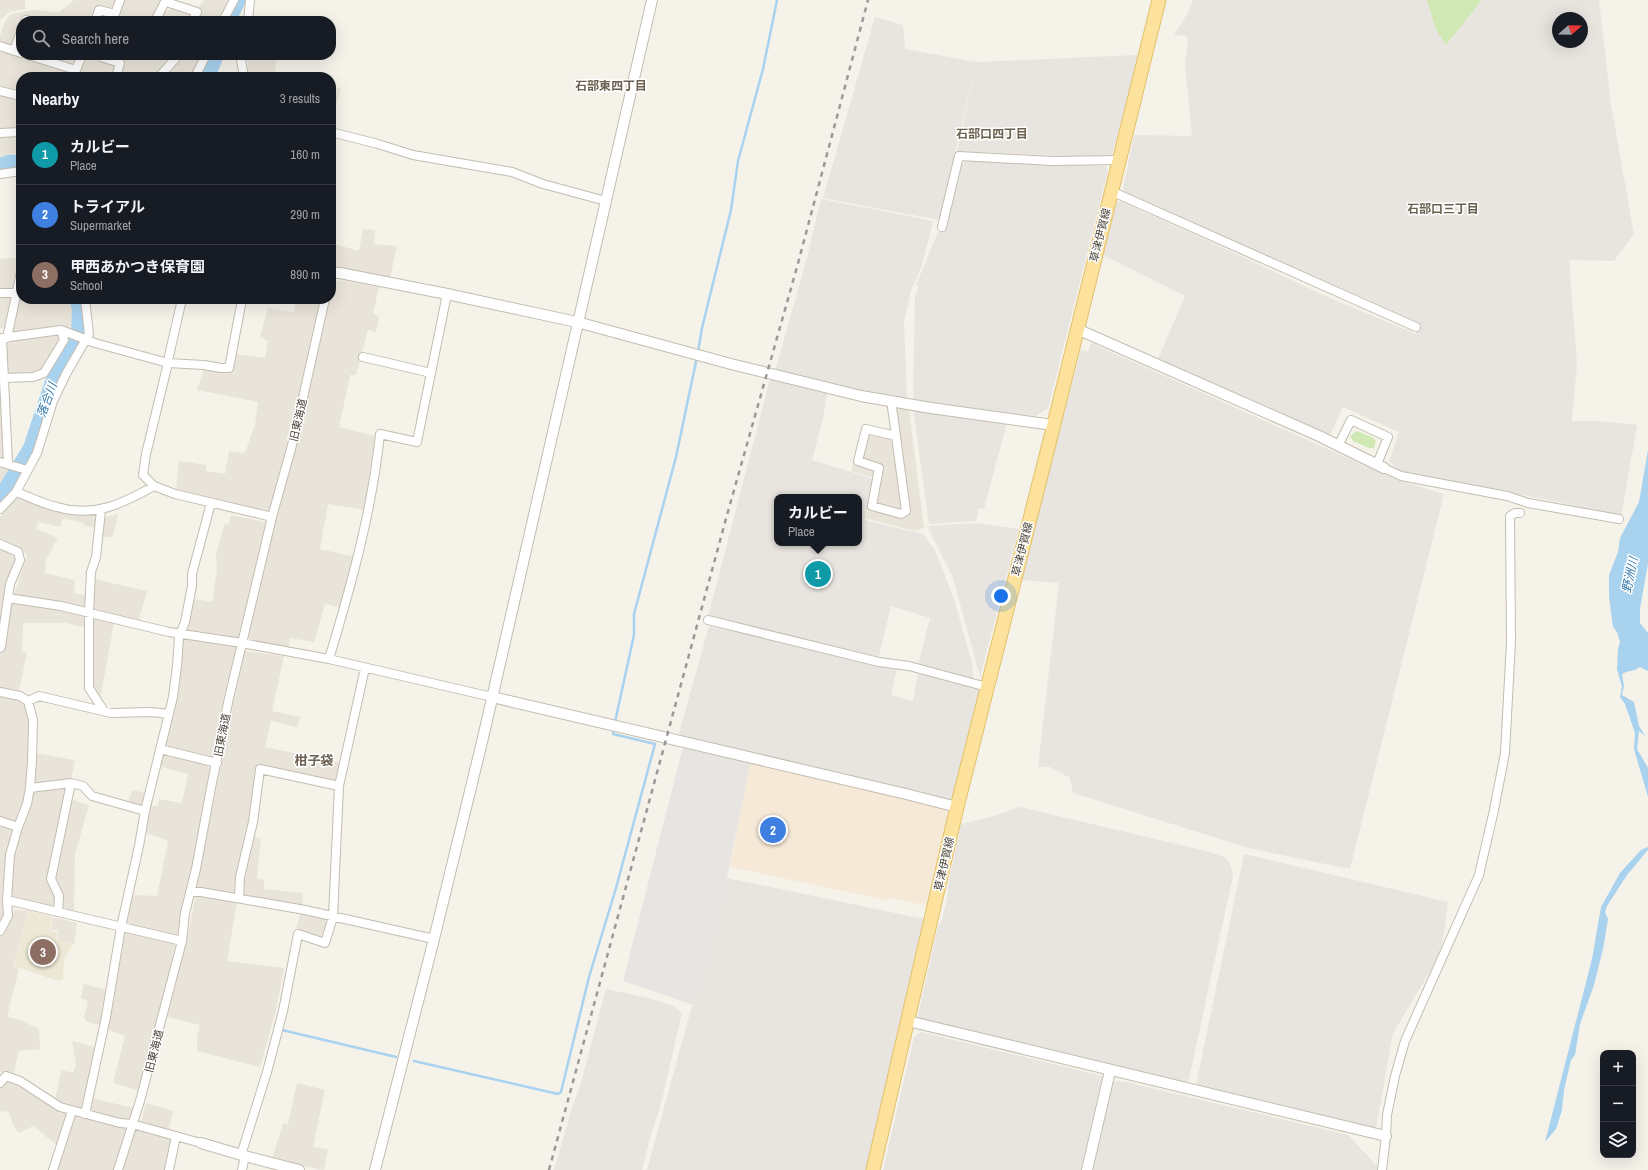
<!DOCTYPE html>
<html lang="en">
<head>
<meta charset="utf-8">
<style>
  body { margin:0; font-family:"Archivo Narrow","Noto Sans JP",sans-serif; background:#20242c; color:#f1f3f6 }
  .controls { position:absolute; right:12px; bottom:12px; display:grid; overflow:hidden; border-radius:8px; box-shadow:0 4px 16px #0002 }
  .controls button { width:36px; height:36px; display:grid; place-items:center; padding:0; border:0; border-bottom:1px solid #363941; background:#171b24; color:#f1f3f6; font:20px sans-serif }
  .compass { position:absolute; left:1552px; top:12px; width:36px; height:36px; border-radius:50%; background:#171b24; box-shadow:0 4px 16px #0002; rotate:70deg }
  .you { position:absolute; left:1001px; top:596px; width:14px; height:14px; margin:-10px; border:3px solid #fff; border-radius:50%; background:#1a73e8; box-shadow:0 0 0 6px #1a73e833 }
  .badge { display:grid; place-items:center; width:26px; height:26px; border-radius:50%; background:#0f766e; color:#fff; font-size:13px; font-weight:700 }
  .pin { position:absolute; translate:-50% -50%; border:2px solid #fff; box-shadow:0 1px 4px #0006 }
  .popup { position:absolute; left:774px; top:494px; width:88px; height:52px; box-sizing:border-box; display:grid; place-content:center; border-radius:8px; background:#171b24; filter:drop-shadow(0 1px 3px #0005); font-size:13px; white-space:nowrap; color:#9ea1a6 }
  .popup b { font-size:15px; color:#f1f3f6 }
  .popup::after { content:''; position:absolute; left:50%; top:100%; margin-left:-8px; border:8px solid transparent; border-top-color:#171b24 }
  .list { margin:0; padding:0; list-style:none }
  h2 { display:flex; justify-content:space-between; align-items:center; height:52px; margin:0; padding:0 16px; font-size:17px }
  h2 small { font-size:13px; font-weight:400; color:#9ea1a6 }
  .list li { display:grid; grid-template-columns:26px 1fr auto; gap:12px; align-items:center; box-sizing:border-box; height:60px; padding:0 16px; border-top:1px solid #363941 }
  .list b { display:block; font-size:15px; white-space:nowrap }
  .list p { margin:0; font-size:13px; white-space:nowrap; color:#9ea1a6 }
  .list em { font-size:13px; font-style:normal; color:#9ea1a6 }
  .icon { flex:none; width:22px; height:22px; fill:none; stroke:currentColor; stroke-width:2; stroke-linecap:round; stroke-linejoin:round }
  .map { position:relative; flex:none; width:1648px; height:1170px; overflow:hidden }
  .search { position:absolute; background:#171b24; box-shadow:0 4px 16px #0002; left:16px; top:16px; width:320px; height:44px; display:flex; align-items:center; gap:10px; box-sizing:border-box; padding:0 14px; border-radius:16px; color:#9ea1a6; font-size:15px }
  .panel { position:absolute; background:#171b24; box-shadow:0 4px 16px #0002; left:16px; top:72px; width:320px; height:232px; border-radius:16px }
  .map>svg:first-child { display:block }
  .residential { fill:#e9e4d9 }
  .commercial { fill:#f6e9d7 }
  .industrial { fill:#e8e4df; fill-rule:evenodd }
  .education { fill:#ede7d5 }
  .green { fill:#d0e8b4 }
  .parking { fill:#e7e5e2 }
  .water { fill:#a9d2ef }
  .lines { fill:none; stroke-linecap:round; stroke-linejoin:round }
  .stream { stroke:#a9d2ef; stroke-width:2.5 }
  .river { stroke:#a9d2ef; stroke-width:14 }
  .minor-casing { stroke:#c3bdb0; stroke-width:10 }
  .tertiary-casing { stroke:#c3bdb0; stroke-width:12 }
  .primary-casing { stroke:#e2c06b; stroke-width:15 }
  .minor { stroke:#fff; stroke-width:8 }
  .tertiary { stroke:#fff; stroke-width:10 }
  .primary { stroke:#fce29c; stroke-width:13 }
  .rail { stroke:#999; stroke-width:2.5; stroke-dasharray:5 5; stroke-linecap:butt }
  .labels { text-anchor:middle; stroke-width:3; stroke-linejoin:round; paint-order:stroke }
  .street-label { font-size:11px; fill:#494338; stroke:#fff }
  .neighbourhood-label { font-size:12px; font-weight:bold; fill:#6c6150; stroke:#fff }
  .water-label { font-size:12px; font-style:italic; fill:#3077ac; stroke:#fff }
  .quarter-label { font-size:13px; font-weight:bold; fill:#6c6150; stroke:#fff }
</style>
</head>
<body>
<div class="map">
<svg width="1648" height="1170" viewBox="0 0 1648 1170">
  <rect width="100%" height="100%" fill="#f5f2ea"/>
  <path class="residential" d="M0 0H25V9L10 12 0 20Z
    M74 0H118L115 10 98 8 93 21H21V27L13 48 0 44V36L5 21 11 14 33 10 59 12Z
    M124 0H163L153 21H97L100 14 118 19Z
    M204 0H231L221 21H198L202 13 199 7Z
    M174 8 192 16 190 21H160L165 12Z
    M0 48 78 74 85 55H98L96 60 116 66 113 77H21V92L0 86Z
    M35 55H80L75 66Z
    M99 55H157L170 63 155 77H150L121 73 123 63Z
    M182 55H204L192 77H168Z
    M248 57 277 59 274 77H247Z
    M331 86 341 89 331 123Z
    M0 94 21 98V129L0 130Z
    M21 135V152L0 157V136Z
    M363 229 375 230 374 244 397 246 390 278 331 266V236L334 244 359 251Z
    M9 258 21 259 14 290H0V259Z
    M340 280 379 287 373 314 379 316 376 332 368 330 356 375H350L339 427 375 436 365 510 328 504 320 549 355 557 342 608 325 604 314 642 290 638 288 649 252 643 248 637 276 516 297 443 328 299H331V282Z
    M21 288V299H72L75 321 74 332 16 334 12 329Z
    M0 297 10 298 6 327 0 328Z
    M296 299H322L302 384 281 481 272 511H266L176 489 179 461 206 465V471L225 474 229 451 245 453 255 424 258 402 197 390 204 369 233 372 235 354 265 358 268 341 260 337 268 308 294 312Z
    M57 335 60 342 43 371 35 374 13 376 8 371 5 348 11 341Z
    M0 380 5 460 0 459Z
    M885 406 909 409 924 528 914 531 866 518 875 478 851 471 865 426 889 431 893 427 890 412Z
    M0 465 14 468 0 494Z
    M16 499H24L68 514 99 513 97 528 84 526 83 523 63 518 60 527 39 522 36 529 58 538 46 560 45 573 75 580 74 593 87 596 86 609 14 595 27 554 0 542V517Z
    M118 514 113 537H101L105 517Z
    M231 515 269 523 239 640 184 630 194 599 212 602 217 570 216 555 224 524 228 525Z
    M0 547 16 554 17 559 0 635Z
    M94 579 147 591 138 622 96 612 92 608Z
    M10 601 53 607 86 615 87 628 66 623H23L22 652 27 653 19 690 0 687V652L3 649Z
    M92 618 114 623 101 695H97L92 684Z
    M184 636 237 645 224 695 214 761 164 748Z
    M244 651 284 656 272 711 300 717 297 727 271 721 265 747 341 763 337 784 258 764 237 897 196 890Z
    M0 696 22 699 29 709 32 737 25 801 17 824 0 819Z
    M161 752 213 764 178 937 125 925 132 895 157 896 168 841 144 832 150 806H158L159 799 182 803 188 774 158 766Z
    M36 753 75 760 71 780 34 785Z
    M68 788 49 880 56 897V910L10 899 13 853 32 791 37 789Z
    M132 790 146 793 143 808 128 804Z
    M70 799 89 805 75 854 74 914 62 912 54 880Z
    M0 824 15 828 6 915 0 928Z
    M251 835 261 839 257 878 264 880V889L302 893 303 906 239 896Z
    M196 894 237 902 227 961 284 968 276 1010 260 1067 197 1051V1037L200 1025 167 1017 187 939Z
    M15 910 28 911 13 967 19 969 7 1017 20 1020 39 1029 40 1049 19 1051 13 1076 0 1072V940L1 934Z
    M301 912 329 918 324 939 296 928Z
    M53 917 77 923 74 944 58 941V930H51Z
    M128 932 175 944 164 1002 140 1091 113 1083 125 1036 106 1029 113 999 116 972 123 934Z
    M84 984 106 990 101 1025 87 1022 84 1018 88 1001 81 998Z
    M72 1041 96 1047 84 1112 55 1101 61 1070 73 1073 76 1064Z
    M7 1080 20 1084 69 1112 59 1147 33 1126 19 1133 13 1125 9 1112 0 1111V1087Z
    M297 1083 325 1090 313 1147 328 1149 324 1170 272 1159 283 1123 288 1124Z
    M91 1098 134 1108 130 1121 87 1112Z
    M146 1103 173 1111 169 1130 141 1122Z
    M73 1114 127 1128 115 1170H57Z
    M134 1127 173 1138 167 1170H123Z"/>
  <path class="commercial" d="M751 761 944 808 947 817 929 906 891 898 886 900 730 867Z"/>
  <path class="industrial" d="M1193 0H1427L1436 30 1446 45 1482 0H1599L1611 105 1634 234 1614 261 1569 260 1577 365 1572 421H1600L1637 425 1621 518 1563 503 1400 471 1389 461 1399 432 1343 407 1330 435 1157 361 1185 296 1103 255 1116 203 1120 201 1237 254 1325 296 1416 334 1418 322 1125 193 1123 188 1134 135 1192 136 1185 64 1188 41 1187 36 1174 35 1189 11ZM1558 18H1582V42H1558Z
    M875 17 903 25 905 49 976 62 1139 55 1111 158 957 151 976 65 939 220 823 198Z
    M966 160 1106 166 1108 171 1048 408 1036 416 913 400 915 296 919 286 916 285 938 232 946 229 962 165Z
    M821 199 933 221 922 265 911 291 904 322 907 399 853 390 775 371 807 258Z
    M1091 343 1397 480 1444 494 1350 869 1252 849 1073 793 1070 778 1050 767H1038L1059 583 1021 580 1081 349 1088 352Z
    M770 379 827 393 823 419 812 460 874 479 865 520 923 534 935 550 954 599 972 663 974 682 918 665 930 618 891 606 878 660 708 617ZM777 497H859V543H777Z
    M913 408 1007 422 984 509 979 508 976 521 929 524Z
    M977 523 1019 529 980 677 953 578 927 526Z
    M709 626 897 668 891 695 913 701 918 673 980 690 952 800 681 736 679 733Z
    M1020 807 1210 852 1226 858 1231 867 1233 876 1188 1083 917 1020 938 926 942 920 948 894V884L961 824 991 817Z
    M1244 854 1448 902 1441 953 1393 1033 1376 1128 1196 1085Z
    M727 878 924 919 866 1170H647Z
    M606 989 649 998 673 1006 682 1013 660 1108 651 1134 642 1170H554L571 1111 580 1086Z
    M921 1032 1103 1076 1081 1170H883L914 1037Z
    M1113 1081 1126 1082 1348 1135 1379 1168V1170H1093Z"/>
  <path class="education" d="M28 910 52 917 50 930 57 932V941L73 944 64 960 63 980H55L14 966Z"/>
  <path class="green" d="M1427 0H1482L1446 45 1436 30Z
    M1357 431 1372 437 1376 441 1374 448H1369L1353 441 1350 436Z"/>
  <path class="parking" d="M683 747 751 761 727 878 693 1005 623 981Z"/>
  <path class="water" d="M1648 450V563L1640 609V623L1648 633V671L1640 667C1634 672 1628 670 1622 674L1624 686 1622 695 1634 702 1639 726 1645 736 1639 731 1637 749 1648 768V797L1634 749 1635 733 1625 704 1620 697 1622 687 1617 669 1618 649 1620 642 1617 632 1613 627 1609 597V575L1618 552 1620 538 1639 502Z
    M1648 847V850L1627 875 1607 906 1605 912 1608 919 1603 949 1594 985 1580 1024 1575 1055 1571 1060 1564 1090 1562 1110 1556 1129 1545 1142 1592 959 1601 907 1620 873 1641 850Z"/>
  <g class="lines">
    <path class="stream" d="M698 352 702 328 731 210 738 161 763 69 777 0
      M615 722 634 635V614L676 457 697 357
      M282 1030 396 1057
      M414 1061 558 1094 561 1092 589 977 616 888 655 744 613 734 614 727"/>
    <path class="river" d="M229 21 239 0
      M208 77 217 55
      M0 165 9 162 21 161
      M0 497 30 448 52 382 78 334 79 310 77 299"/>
    <g class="minor-casing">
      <path id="minor" d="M166 2 197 12 192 21
        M26 21V20L30 21
        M95 21 99 10 115 14 120 0
        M155 21 166 0
        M223 21 234 0
        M248 21 250 0
        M0 46 21 53
        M14 50 21 32
        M28 55 76 70 82 55
        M241 55V60L244 77
        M101 57 120 63 116 77
        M159 77 175 59 177 55
        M195 77 206 55
        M0 91 21 96
        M331 132 378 144 413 155 512 172 543 184 606 201
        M0 133 21 132
        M0 174 21 171
        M1111 191 1416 327
        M942 227 959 156 1052 161 1119 160
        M0 293H16
        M182 299 169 356 168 363 204 365 221 368H229L241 305
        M7 338 21 272
        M363 357 431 373
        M4 378 33 377 44 373 64 340 61 330
        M891 401 893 414 906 511 901 514 872 506 879 468 858 461 866 429 896 436
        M1338 446 1351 420 1388 437 1377 464
        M0 462 27 470
        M8 463 2 338 61 330 95 343 168 363 146 454 143 475 154 486
        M1384 468 1401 476 1507 496 1528 503 1619 519
        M16 492C30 497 43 504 57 507 94 518 122 504 154 486L175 494 272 517
        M0 509 16 492 37 453 53 401 66 374 89 334 85 299
        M101 510 96 557 91 572 89 613V688L104 711
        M0 544 18 552 20 560 10 584 1 647 0 648
        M8 598 61 606 169 632 242 643 329 659 492 697
        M708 620 879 662 909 666 987 687
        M329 659C351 586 372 511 380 434L417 442 447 294
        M0 692 20 696 28 701 33 720 32 762 30 788 27 804 18 827 10 855 7 900 8 916 0 931
        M28 701 39 696 111 713 151 712 169 714
        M160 749 217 763
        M71 783 83 786 92 796 145 811
        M30 788 71 783 51 879 59 896 58 912
        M0 821 18 827
        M190 892H201L305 910 434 939
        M239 898 240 877 253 822 260 769 339 786
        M7 900 182 941
        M0 1083 6 1076 20 1081 60 1107 120 1123 132 1124 201 1143
        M85 1114 106 1017 121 927 139 846 145 811 173 697 177 666 179 637 185 622 192 586V574L211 503
        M241 1155 267 1072 283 1011 298 934 325 943 333 917 339 786 365 668
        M53 1170 72 1111
        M118 1170 140 1101 182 941 185 913 196 869 211 788 229 698 272 517 294 438 325 299
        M169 1170 176 1136
        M242 1170 245 1156
        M1382 1170 1386 1136 1387 1115 1395 1076 1405 1041 1479 875 1494 810 1505 753 1511 642 1510 516 1515 513H1520"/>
    </g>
    <g class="tertiary-casing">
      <path id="tertiary" d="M331 273H340L447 294 577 322 731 364 861 396 931 408 1053 425
        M1077 329 1319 436 1384 468
        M492 697 906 794 957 807
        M908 1021 1386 1136
        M201 1143 245 1156 299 1170
        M375 1170 434 939 482 742 652 0
        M1087 1170 1110 1071"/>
    </g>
    <g class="primary-casing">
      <path id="primary" d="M873 1170 957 807 1050 440 1159 0"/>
    </g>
    <use href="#minor" class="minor"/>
    <use href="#tertiary" class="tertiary"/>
    <use href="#primary" class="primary"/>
    <path class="rail" d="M549 1170 727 515 797 267 868 0"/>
  </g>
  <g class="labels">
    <g class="street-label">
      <text transform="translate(1100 235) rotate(-76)" y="4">草津伊賀線</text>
      <text transform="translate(298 420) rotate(-77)" y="4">旧東海道</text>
      <text transform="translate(1022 549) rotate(-76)" y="4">草津伊賀線</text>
      <text transform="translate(222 735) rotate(-79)" y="4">旧東海道</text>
      <text transform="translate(944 864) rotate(-77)" y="4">草津伊賀線</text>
      <text transform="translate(154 1051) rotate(-76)" y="4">旧東海道</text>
    </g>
    <g class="neighbourhood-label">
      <text x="611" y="90">石部東四丁目</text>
      <text x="992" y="138">石部口四丁目</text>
      <text x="1443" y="213">石部口三丁目</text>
    </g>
    <g class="water-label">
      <text transform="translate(47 400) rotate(-70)" y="4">落合川</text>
      <text transform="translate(1630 575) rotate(-78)" y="4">野洲川</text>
    </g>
    <g class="quarter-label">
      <text x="314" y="765">柑子袋</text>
    </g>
  </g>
</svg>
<div class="controls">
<button>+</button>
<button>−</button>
<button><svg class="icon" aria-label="layers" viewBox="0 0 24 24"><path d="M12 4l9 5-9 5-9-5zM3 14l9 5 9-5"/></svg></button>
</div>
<svg class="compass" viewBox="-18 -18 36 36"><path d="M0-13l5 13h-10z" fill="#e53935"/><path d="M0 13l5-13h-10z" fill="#9ea1a6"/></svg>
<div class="you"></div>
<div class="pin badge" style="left:818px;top:574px;background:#0f9aa8">1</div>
<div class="popup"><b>カルビー</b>Place</div>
<div class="pin badge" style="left:773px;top:830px;background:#3f7fe0">2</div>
<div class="pin badge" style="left:43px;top:952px;background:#8d6e63">3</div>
<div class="search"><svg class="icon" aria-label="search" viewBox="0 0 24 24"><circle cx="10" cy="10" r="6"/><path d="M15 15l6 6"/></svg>Search here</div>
<section class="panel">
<h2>Nearby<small>3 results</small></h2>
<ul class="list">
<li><span class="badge" style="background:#0f9aa8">1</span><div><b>カルビー</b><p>Place</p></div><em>160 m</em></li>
<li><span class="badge" style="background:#3f7fe0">2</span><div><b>トライアル</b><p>Supermarket</p></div><em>290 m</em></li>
<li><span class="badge" style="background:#8d6e63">3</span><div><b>甲西あかつき保育園</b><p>School</p></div><em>890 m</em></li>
</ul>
</section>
</div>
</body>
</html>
